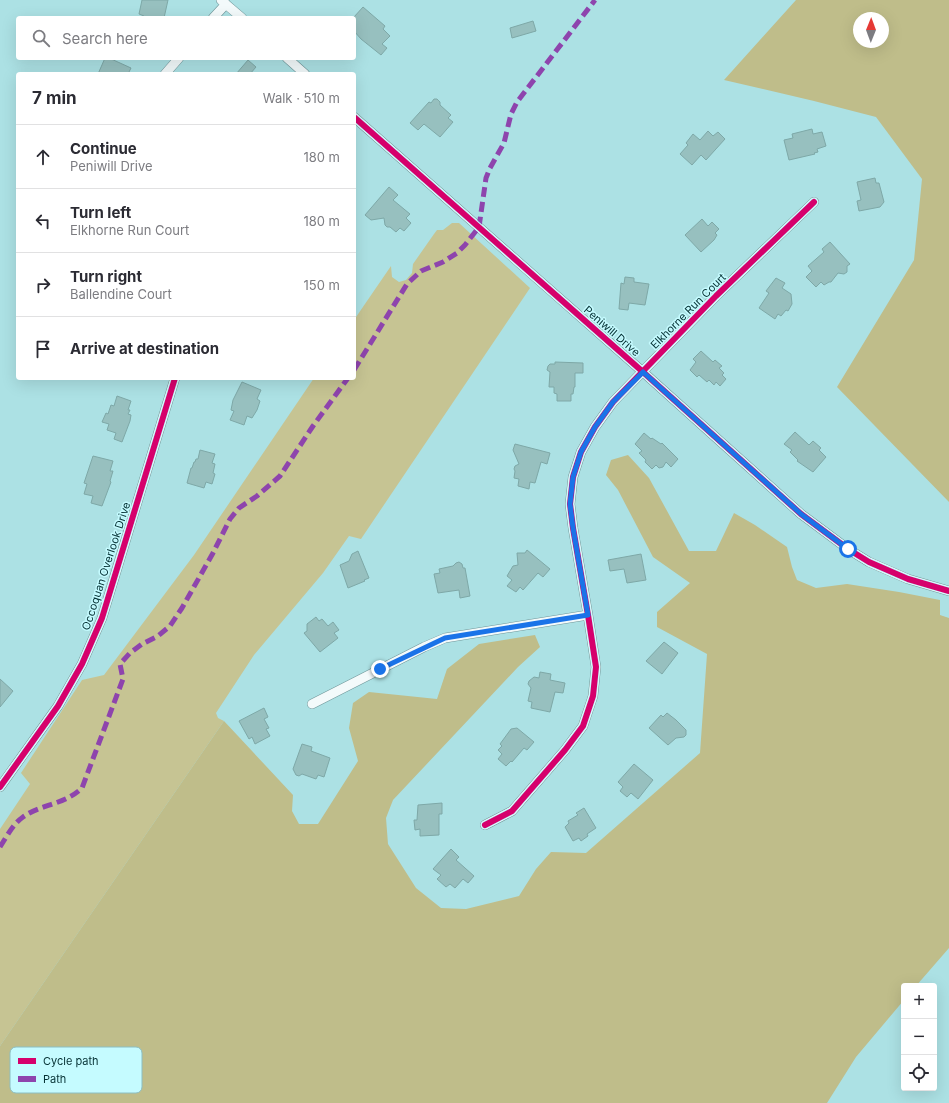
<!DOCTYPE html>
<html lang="en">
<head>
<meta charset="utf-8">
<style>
  body { margin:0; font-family:Inter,sans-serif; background:#f7f7f7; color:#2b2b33 }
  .controls { position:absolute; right:12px; bottom:12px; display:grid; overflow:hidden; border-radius:4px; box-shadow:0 4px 16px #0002 }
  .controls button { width:36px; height:36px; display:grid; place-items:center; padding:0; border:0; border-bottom:1px solid #e1e1e2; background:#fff; color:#2b2b33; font:20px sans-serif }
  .compass { position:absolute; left:853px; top:12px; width:36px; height:36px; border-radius:50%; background:#fff; box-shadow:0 4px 16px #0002; rotate:1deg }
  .stop { position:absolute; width:12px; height:12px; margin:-9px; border:3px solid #1a73e8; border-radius:50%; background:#fff }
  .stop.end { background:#1a73e8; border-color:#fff; box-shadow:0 1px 4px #0008 }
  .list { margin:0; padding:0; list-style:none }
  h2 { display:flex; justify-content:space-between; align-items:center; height:52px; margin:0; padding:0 16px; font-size:17px }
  h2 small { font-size:13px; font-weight:400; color:#7c7c81 }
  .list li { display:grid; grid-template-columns:26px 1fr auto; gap:12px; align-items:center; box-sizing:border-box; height:64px; padding:0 16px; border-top:1px solid #e1e1e2 }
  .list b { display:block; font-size:15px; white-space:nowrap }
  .list p { margin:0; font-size:13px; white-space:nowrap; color:#7c7c81 }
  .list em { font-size:13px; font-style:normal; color:#7c7c81 }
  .icon { flex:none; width:22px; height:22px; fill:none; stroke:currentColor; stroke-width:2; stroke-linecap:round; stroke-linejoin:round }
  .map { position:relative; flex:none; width:949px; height:1103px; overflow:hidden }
  .search { position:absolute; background:#fff; box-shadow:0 4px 16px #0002; left:16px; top:16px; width:340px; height:44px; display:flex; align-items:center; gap:10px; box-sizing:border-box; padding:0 14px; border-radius:4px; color:#7c7c81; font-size:15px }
  .panel { position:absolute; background:#fff; box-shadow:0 4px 16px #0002; left:16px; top:72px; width:340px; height:308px; border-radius:4px }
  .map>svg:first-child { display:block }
  .green { fill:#c6c493 }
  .forest { fill:#bfbd8a; fill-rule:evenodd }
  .building { fill:#97c0bf; stroke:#7ea8a7 }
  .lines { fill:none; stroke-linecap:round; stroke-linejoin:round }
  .minor-casing { stroke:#6e9598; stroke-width:10 }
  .minor { stroke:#f3fafb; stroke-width:9 }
  .quiet { stroke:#8e44ad; stroke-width:5; stroke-dasharray:10 5; stroke-linecap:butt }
  .cycleway-casing { stroke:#c5fbff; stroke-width:8 }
  .cycleway { stroke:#d6006c; stroke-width:6 }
  .route { stroke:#1a73e8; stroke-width:5 }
  .labels { text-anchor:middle; stroke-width:3; stroke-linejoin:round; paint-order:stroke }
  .street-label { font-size:11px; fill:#053134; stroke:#c5fbff }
  .key { fill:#c5fbff; stroke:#8bbec2; stroke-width:1 }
  .key-label { font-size:11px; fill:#053134 }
</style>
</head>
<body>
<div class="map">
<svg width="949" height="1103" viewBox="0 0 949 1103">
  <rect width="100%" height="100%" fill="#ace1e4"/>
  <path class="green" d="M452 223H459L530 288 361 539 349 536 323 573 254 655 216 713 218 718 224 721 0 1046V829L30 784 21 773 82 680 104 675 194 555 314 378H354V320L391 266 392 277 399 282 406 280 412 273 413 264 434 234 437 230H443Z"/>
  <path class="forest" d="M796 0H949V502L837 387 914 260 922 179 876 117 814 101 724 80ZM859 18H883V42H859Z
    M628 455 649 478 689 551H716L734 513 755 525 787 547 792 567 797 580 816 588 847 584 899 592 940 600V615L949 618V948L916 986H904V1000L856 1057 827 1103H0V1046L224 721 293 795 292 811 299 824H318L358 761 349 728 353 703 369 692 437 699 447 669 479 644 535 635 540 647 518 667 393 800 386 818 388 844 416 888 441 908 466 909 519 896 536 869 551 852 586 853 700 753 707 654 657 627V612L690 583 653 557 618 490 606 475 611 460Z"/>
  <path class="building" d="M142 0H168L164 18H143L144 16 139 14Z
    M363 7 385 26 383 29 390 36 382 44 387 48 381 55 361 39 354 31V17Z
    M533 21 536 31 512 38 510 28Z
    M105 58H109L131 68 128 74H98Z
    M248 60 256 67 250 74H236Z
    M434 99H437L440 102V105L451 115 448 118 453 122 440 137 424 124 418 130 410 123 429 102 431 103Z
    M812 129 813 134 822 132 826 146 817 149 818 152 814 153 815 154 789 160 784 140 793 138 792 134Z
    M708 131 713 136 718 132 725 139 706 160 701 155 692 165 680 154 688 145 686 143 693 134 700 140Z
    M875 178 876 183H879L884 202 880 207 859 211 857 201 861 200 857 182Z
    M389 187 398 195 393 200 410 214 406 218 411 223 404 231 400 228 396 232 390 227H387L385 225 384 218 371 220 365 215Z
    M702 219 708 226 712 222 719 229 715 233 717 235 714 240 701 252 685 235Z
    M830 242 850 264 847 266V272L844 274 838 273 831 282H829L824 285 821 282 816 287 806 277 812 271 808 266 824 252 822 249Z
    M625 277 634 278V282L649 284 645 305 629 303 628 310 619 309 621 283 624 284Z
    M776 278 785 283 782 288 791 294 792 304 788 311 786 310 781 316 778 314 775 319 759 308 769 293 766 291Z
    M701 351 713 362 715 360 722 366 719 368 724 373 722 375 726 379 720 386 716 382 714 385 709 380 707 382 699 375 697 377 690 370 696 362 693 359Z
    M555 362 583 363V373H575V387H574L573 394H571V401H557V394L554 393V387H549L550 372 547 370 548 366 550 364H555Z
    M242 382 261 390 257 399 260 401 257 410 252 418 247 416 244 425 230 420 234 411 231 410 233 400Z
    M117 396 131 401 128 410H130L128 414 131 415 130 421 122 442 114 439 116 433 107 430 109 424 102 422 106 413 108 414 111 405 114 406Z
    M795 432 809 445 813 441 821 448 819 450 826 457 813 472 797 461 798 460 790 452 792 450 784 444Z
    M644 433 651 439 652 438 661 444 662 443 678 459 671 467 666 462 663 467 659 468 656 465 652 469 645 462 646 460 639 453 642 451 635 444Z
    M515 444 550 453 547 464 541 462 535 483 530 482 529 489 518 486 519 479 514 478 515 471 514 469 515 466 519 464 513 450Z
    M200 450 215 454 212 463 215 464 213 473 215 474 212 484 206 482 204 488 187 483 191 468H192L194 462H195L196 459H198Z
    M93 456 113 461 110 471H113L110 481 111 482 102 506 91 503 93 496 84 494 87 484 84 483Z
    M527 550 550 569 543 577 538 573 523 590 520 587 516 592 507 586 512 580 507 576 513 566 518 565 517 553H525Z
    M358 551 369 578 364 580 365 581 348 588 340 565 349 561 352 554Z
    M641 554 646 580 627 583 624 569 610 571 608 560Z
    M459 562 462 564 463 568H465L470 596 460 598 459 590 438 593 434 574 440 573 439 569 453 566 456 563Z
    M316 617 319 621 322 619 328 626 333 622 339 630 334 633 338 638 320 652 304 633 307 631V624Z
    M664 642 678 653 662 674 646 661Z
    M540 672 551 674 550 680 565 683 563 693 555 692 550 712 531 708 532 702 528 701 531 688 528 684 529 681 534 677 539 678Z
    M0 679 13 691 0 707Z
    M264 708 268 717 264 719 269 728 266 729 270 736 255 744 252 737 249 739 239 721Z
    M667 713 676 720 686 730V735L684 737 676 738 668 745 649 728 661 715 663 717Z
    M517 728 534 742 527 750 524 748 512 762 511 761 506 766 498 759 502 754 498 750 502 746 500 744 511 729Z
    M302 744 312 747 311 751 330 758 324 777 318 775 316 779 302 774 299 776 296 775 293 769Z
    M634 764 653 780 638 799 631 793 627 797 620 791 623 787 618 782Z
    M442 803V814H439V835L420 836V829L415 830 414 820H417L418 805Z
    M584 808 596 828 587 834 588 836 581 841 579 838 573 841 565 827 569 823 568 821 578 815 576 813Z
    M451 849 459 857 456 860 474 876 468 883 463 879 455 888 450 884 446 887 437 879 441 875 433 869Z"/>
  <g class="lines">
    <g class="minor-casing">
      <path id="minor" d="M221 0 242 18
        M213 18 226 4
        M287 58 305 74
        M165 74 179 58
        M354 117 643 372 801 514 848 549 869 562 908 579 949 591
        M312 704 424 647 445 638 588 615
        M0 787 58 706 82 664 102 618 175 378
        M485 825 512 811 565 750 583 726 593 696 596 667 588 615 573 528 570 504 573 477 581 452 595 427 613 402 716 296 814 202"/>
    </g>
    <use href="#minor" class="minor"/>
    <path class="quiet" d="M354 370 407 284 421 271 443 262 457 253 465 245 479 227 486 178 490 168 504 143 511 114 517 102 595 0
      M0 847C7 836 13 824 23 817 41 804 64 805 82 788L123 679 120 664 130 653 142 644 158 636 170 626 182 608 213 553 230 519 239 508 257 496 280 476 313 426 348 378"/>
    <g class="cycleway-casing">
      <path id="cycleway" d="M354 117 643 372 801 514 848 549 869 562 908 579 949 591
        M0 787 58 706 82 664 102 618 175 378
        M485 825 512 811 565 750 583 726 593 696 596 667 588 615 573 528 570 504 573 477 581 452 595 427 613 402 716 296 814 202"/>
    </g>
    <use href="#cycleway" class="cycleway"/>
  </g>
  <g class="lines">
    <path class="route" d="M380 669 445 638 588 615 573 528 570 504 573 477 581 452 595 427 613 402 643 372 801 514 848 549"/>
  </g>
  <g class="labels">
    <g class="street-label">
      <text transform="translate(688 311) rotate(-45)" y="4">Elkhorne Run Court</text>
      <text transform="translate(612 331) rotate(41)" y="4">Peniwill Drive</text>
      <text transform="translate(106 566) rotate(-72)" y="4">Occoquan Overlook Drive</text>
    </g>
  </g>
  <rect x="10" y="1047" width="132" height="46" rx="6" class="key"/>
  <rect x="18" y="1058" width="18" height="6" fill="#d6006c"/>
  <rect x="18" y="1076" width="18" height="6" fill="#8e44ad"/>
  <g class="key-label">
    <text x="43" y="1065">Cycle path</text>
    <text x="43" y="1083">Path</text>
  </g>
</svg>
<div class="controls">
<button>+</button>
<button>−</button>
<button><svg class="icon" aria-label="locate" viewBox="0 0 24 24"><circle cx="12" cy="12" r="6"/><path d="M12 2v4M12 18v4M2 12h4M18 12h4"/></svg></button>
</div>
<svg class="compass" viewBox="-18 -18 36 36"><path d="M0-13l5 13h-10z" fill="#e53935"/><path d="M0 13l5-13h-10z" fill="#7c7c81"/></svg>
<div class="stop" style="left:848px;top:549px"></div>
<div class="stop end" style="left:380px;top:669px"></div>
<div class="search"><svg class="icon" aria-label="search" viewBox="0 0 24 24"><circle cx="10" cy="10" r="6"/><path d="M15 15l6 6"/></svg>Search here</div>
<section class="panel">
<h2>7 min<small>Walk · 510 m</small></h2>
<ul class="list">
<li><svg class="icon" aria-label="ahead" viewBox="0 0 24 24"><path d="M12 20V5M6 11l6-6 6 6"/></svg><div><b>Continue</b><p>Peniwill Drive</p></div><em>180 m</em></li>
<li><svg class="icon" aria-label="left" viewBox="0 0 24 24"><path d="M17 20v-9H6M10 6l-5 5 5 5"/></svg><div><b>Turn left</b><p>Elkhorne Run Court</p></div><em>180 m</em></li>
<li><svg class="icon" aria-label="right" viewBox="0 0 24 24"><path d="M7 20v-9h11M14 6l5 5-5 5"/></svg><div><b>Turn right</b><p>Ballendine Court</p></div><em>150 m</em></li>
<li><svg class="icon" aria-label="arrive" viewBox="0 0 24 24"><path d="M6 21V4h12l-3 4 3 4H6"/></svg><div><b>Arrive at destination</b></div></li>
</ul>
</section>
</div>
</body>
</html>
